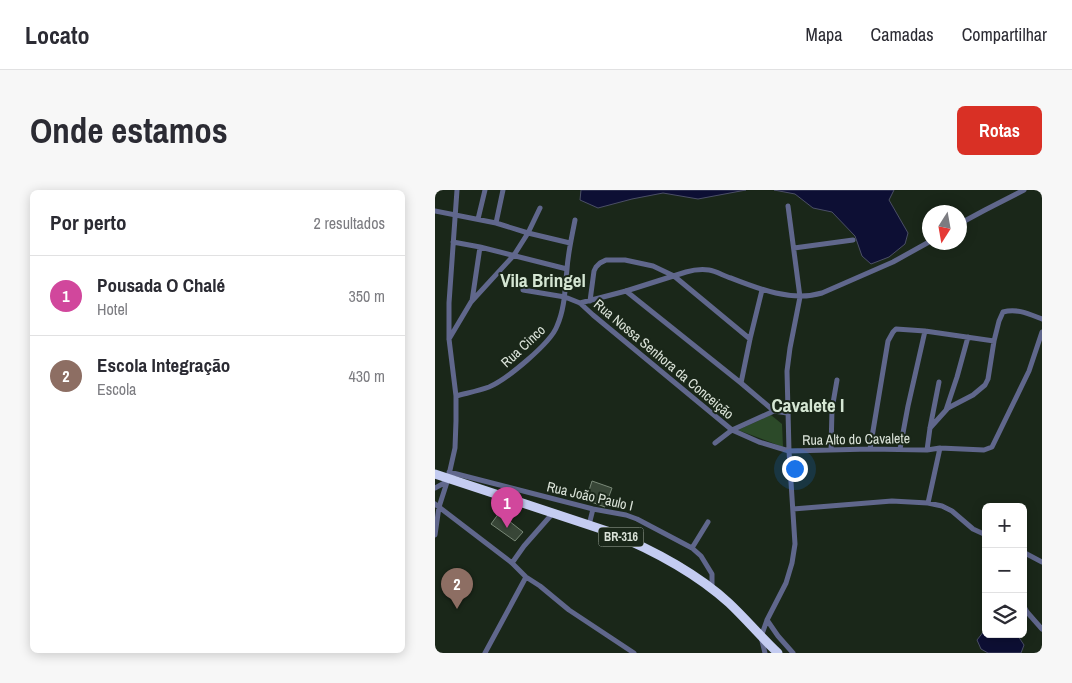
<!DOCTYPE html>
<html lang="pt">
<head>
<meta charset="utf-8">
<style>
  body { margin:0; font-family:"Archivo Narrow",sans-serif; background:#f7f7f7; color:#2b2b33 }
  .controls { position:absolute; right:15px; bottom:15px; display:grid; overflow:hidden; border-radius:8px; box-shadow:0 2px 12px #0003 }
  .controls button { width:45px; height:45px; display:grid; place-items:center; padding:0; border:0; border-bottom:1px solid #e1e1e2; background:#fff; color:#2b2b33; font:25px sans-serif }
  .compass { position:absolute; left:487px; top:15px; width:45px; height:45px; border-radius:50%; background:#fff; box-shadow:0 2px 12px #0003; rotate:191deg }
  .you { position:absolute; left:359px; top:278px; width:18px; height:18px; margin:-12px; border:4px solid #fff; border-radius:50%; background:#1a73e8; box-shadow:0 0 0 8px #1a73e833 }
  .badge { display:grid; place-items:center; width:32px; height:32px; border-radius:50%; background:#d93025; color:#fff; font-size:16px; font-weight:700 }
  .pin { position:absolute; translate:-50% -41px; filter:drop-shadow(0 1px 2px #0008) }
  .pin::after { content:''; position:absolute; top:26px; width:18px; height:15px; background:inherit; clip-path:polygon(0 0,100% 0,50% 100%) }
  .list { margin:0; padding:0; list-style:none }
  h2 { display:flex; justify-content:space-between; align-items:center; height:65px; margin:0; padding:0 20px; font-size:21px }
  h2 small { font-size:16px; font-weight:400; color:#7c7c81 }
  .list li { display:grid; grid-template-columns:32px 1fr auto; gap:15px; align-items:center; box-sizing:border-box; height:80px; padding:0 20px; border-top:1px solid #e1e1e2 }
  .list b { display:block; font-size:19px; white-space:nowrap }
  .list p { margin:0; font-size:16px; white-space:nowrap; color:#7c7c81 }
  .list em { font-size:16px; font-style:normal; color:#7c7c81 }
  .icon { flex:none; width:28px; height:28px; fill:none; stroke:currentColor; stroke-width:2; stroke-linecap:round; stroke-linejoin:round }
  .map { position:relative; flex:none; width:607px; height:463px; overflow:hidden; border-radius:8px }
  header { display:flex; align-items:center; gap:30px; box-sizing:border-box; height:70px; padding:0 25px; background:#fff; border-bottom:1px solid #e1e1e2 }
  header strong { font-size:24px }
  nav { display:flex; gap:28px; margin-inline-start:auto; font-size:18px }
  .intro { display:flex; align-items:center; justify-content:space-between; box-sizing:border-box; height:120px; padding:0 30px }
  h1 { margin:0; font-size:35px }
  .button { padding:12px 22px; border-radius:8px; background:#d93025; color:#fff; font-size:18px; font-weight:700 }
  main { display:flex; gap:30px; padding:0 30px }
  aside { flex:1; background:#fff; border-radius:8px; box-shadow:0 2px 12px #0003 }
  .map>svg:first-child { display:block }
  .green { fill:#2c4a29 }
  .water { fill:#0d0f34; stroke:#4b4f66 }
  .building { fill:#384637; stroke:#798877 }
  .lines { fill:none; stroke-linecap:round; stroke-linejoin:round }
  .street { stroke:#60678c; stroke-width:5 }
  .highway { stroke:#c4ccf1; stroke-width:9 }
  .labels { text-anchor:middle; stroke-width:4; stroke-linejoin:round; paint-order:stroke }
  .shield { fill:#1a2719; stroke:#a1ab9f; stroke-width:1 }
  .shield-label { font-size:12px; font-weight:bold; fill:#dbe3d9 }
  .street-label { font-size:14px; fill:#dbe3d9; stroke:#1a2719 }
  .district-label { font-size:19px; font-weight:bold; fill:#d5e6d3; stroke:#1a2719 }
</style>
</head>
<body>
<header>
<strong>Locato</strong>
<nav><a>Mapa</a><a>Camadas</a><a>Compartilhar</a></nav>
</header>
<div class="intro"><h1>Onde estamos</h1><a class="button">Rotas</a></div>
<main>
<aside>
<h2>Por perto<small>2 resultados</small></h2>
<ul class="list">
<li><span class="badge" style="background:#d1479c">1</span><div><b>Pousada O Chalé</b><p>Hotel</p></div><em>350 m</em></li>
<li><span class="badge" style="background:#8d6e63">2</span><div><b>Escola Integração</b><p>Escola</p></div><em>430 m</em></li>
</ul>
</aside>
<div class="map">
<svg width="607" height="463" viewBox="0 0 607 463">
  <rect width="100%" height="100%" fill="#1a2719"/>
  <path class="green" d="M336 225 347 234 348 257 303 240Z"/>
  <path class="water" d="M146 0H311L263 9 228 3 197 9 163 18 145 10Z
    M339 0H459L454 10 473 43 470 54 454 67 436 74 427 66 420 46 397 22 378 18 360 4Z
    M549 441H551V444H578L583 446 589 455 586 463H553L546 459 542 450Z"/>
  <path class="building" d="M157 291 177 298 170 317 151 310Z
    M64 323 88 342 80 351 56 334Z"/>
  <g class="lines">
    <path class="street" d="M0 21 61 33 93 43 135 53
      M43 29 50 0
      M61 33 68 0
      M524 34 550 20 589 0
      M18 52 45 57 132 79
      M359 58 418 50
      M88 100 130 107 145 113 158 125 297 240 324 252 354 261 435 259 492 260 505 258 549 260 557 257 594 181 607 142
      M191 101 306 193 339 221 352 223
      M37 111 45 57
      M155 111 159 81 161 77 165 73 171 70H190L218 76 239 86 315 149
      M145 113 191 101 251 82C258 80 266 79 274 80 281 81 289 86 296 88 324 99 357 112 387 103L458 72 494 52
      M14 149 36 112 79 65 93 43 105 18
      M306 193 315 149 327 100
      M21 206C32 203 43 201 54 197 71 190 116 153 122 136 130 118 130 98 132 79 133 63 137 46 140 30
      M511 220 522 187 533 147
      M495 238 513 218 538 205 550 195 553 189 559 151 564 131 568 122C582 118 594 124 607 129
      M280 253 297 240 339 221
      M435 259 453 151 458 142 461 139 490 141 559 151
      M465 259 473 216 490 141
      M396 260 397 219 402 190
      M492 260 495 238 504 192
      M14 282 158 319 191 325 202 329 257 358
      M0 298 11 292
      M493 313 505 258
      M0 314 77 373 91 387 105 396 134 420 199 463
      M358 319 457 311 493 313 507 316 517 321 538 339 551 345
      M273 332 257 358 266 366 277 384V398
      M154 335 158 319
      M0 345 4 317 13 289 20 258 21 231V206L14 149V113L22 0
      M588 362 607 372
      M77 373 89 356 118 323
      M588 415 592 422 607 439
      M332 430 343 446 358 463
      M50 463 91 387
      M330 463 326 447 332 430 351 393 357 373 360 354 354 261 352 181 355 158 365 107 353 16"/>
    <path class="highway" d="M0 284 172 341C216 359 259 381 294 413 311 429 326 447 343 463"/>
  </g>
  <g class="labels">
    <rect class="shield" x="163.5" y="337.5" width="45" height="19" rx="4"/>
    <g class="shield-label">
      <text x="186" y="351">BR-316</text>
    </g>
    <g class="street-label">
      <text transform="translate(88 156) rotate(-43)" y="5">Rua Cinco</text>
      <text transform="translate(229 169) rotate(40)" y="5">Rua Nossa Senhora da Conceição</text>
      <text transform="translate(421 249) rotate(-1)" y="5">Rua Alto do Cavalete</text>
      <text transform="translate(155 306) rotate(13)" y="5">Rua João Paulo I</text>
    </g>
    <g class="district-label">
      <text x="108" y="97">Vila Bringel</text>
      <text x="373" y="222">Cavalete I</text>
    </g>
  </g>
</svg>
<div class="controls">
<button>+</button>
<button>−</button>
<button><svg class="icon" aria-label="layers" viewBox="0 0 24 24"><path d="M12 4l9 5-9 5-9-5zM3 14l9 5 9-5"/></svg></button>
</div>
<svg class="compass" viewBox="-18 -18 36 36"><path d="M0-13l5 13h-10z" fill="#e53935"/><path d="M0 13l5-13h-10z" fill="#7c7c81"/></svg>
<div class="you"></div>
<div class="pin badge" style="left:72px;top:338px;background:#d1479c">1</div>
<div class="pin badge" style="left:22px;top:419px;background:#8d6e63">2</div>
</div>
</main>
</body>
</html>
